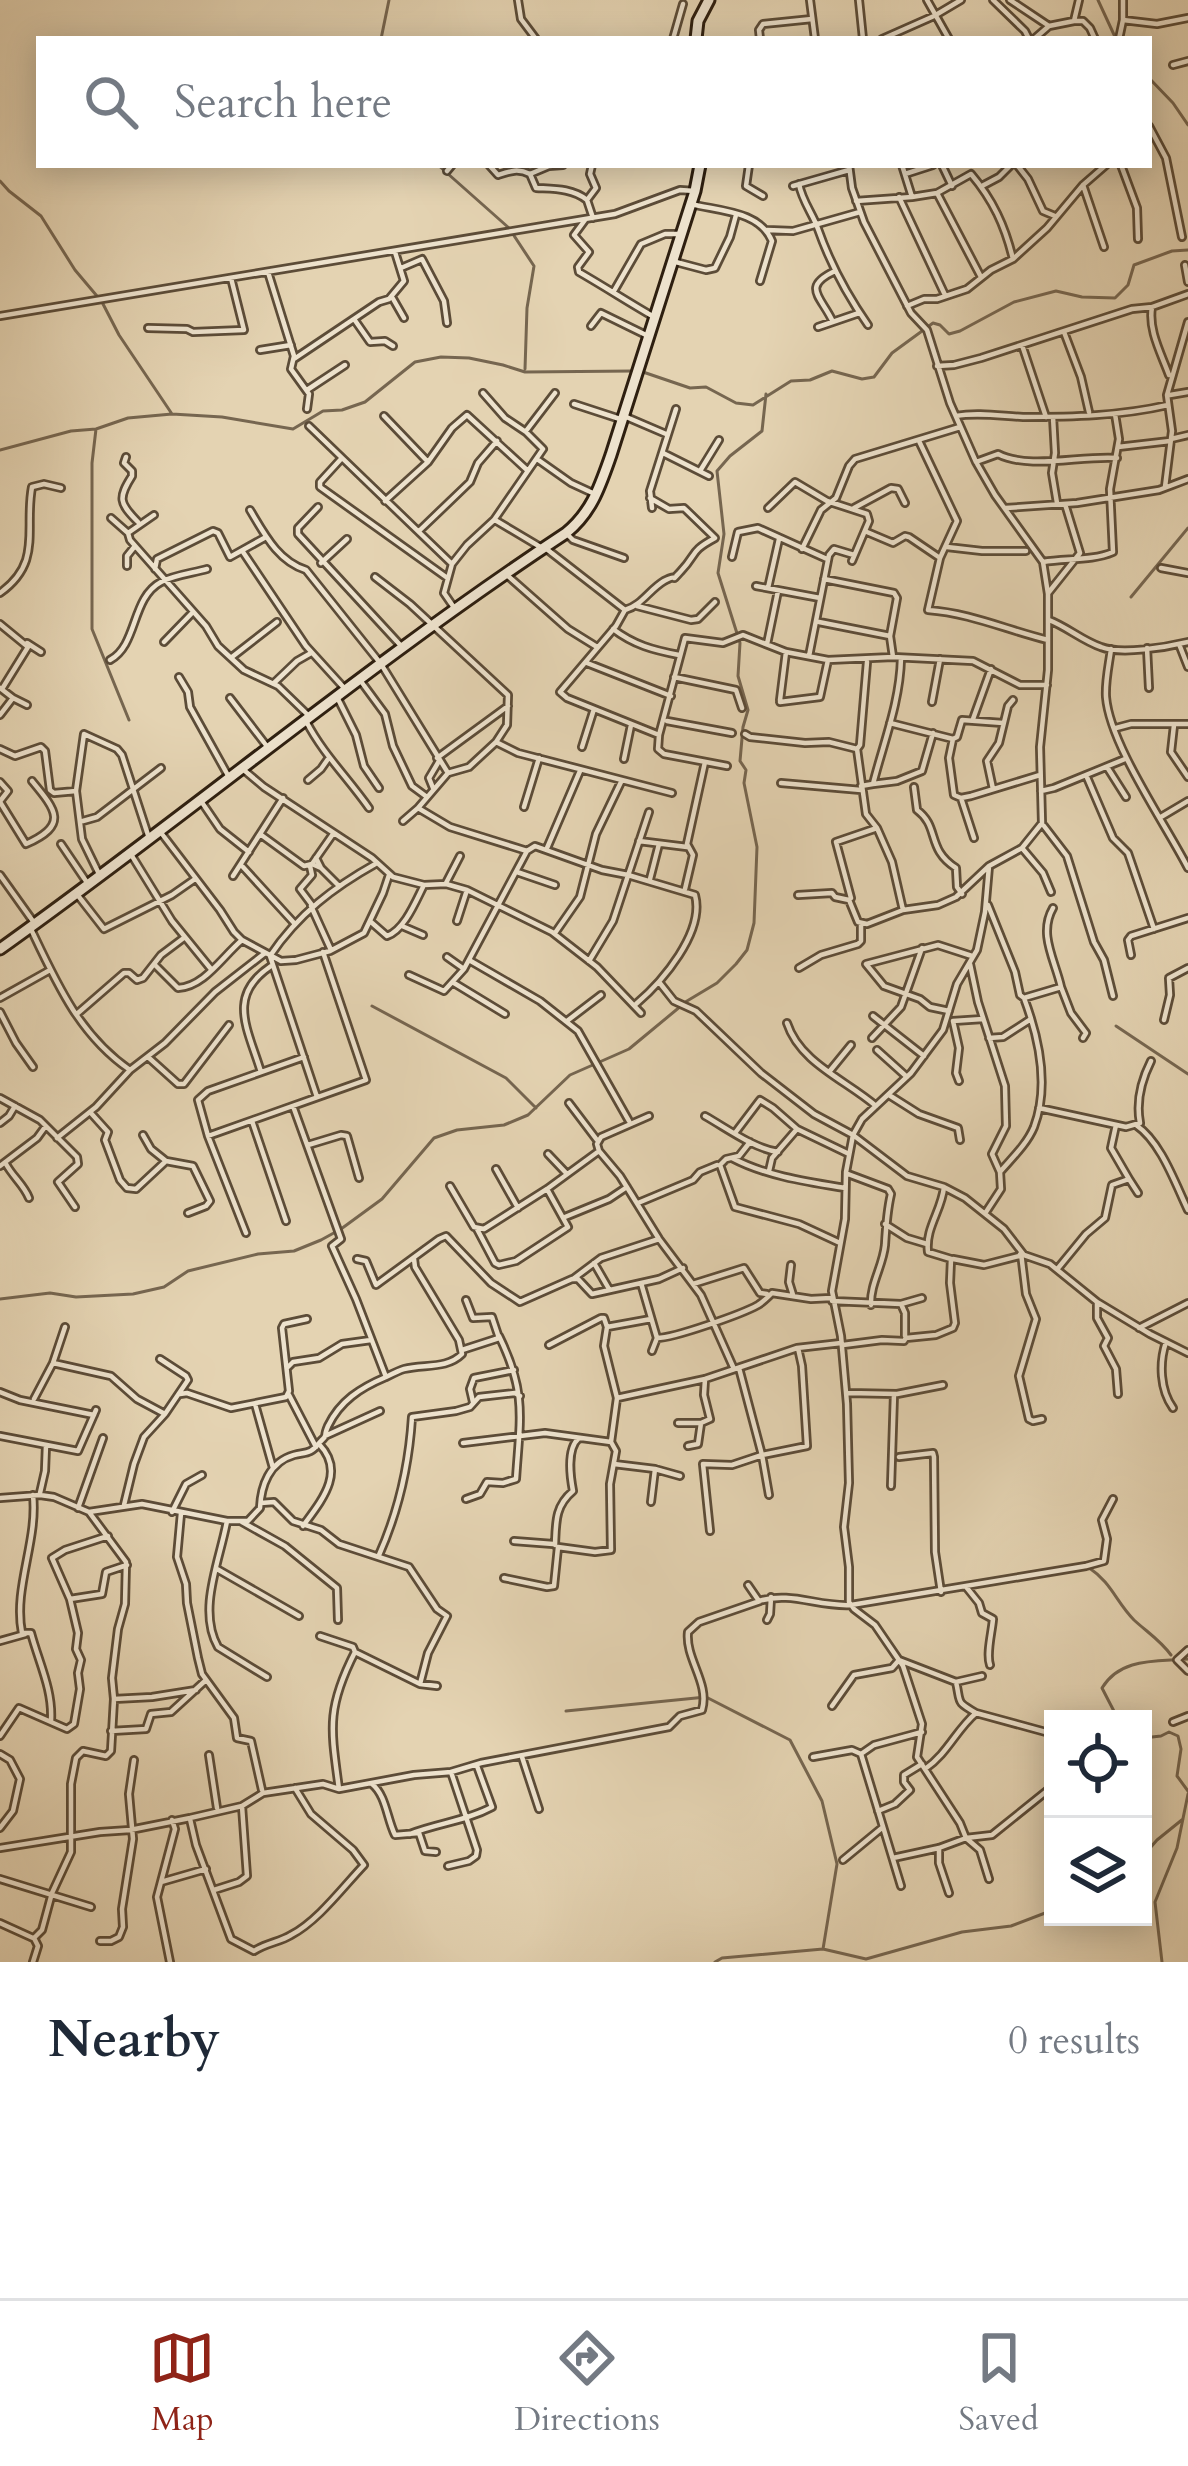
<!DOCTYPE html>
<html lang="en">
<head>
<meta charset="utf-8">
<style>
  body { margin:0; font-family:Cardo,serif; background:#f2f2f3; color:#1f2937 }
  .controls { position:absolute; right:36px; bottom:36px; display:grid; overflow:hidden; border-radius:0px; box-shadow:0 6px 30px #0003 }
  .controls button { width:108px; height:108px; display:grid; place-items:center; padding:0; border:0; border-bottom:3px solid #e0e1e3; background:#fff; color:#1f2937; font:60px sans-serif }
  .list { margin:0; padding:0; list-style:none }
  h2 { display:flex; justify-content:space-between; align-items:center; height:156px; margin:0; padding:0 48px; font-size:51px }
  h2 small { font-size:39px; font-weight:400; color:#747a83 }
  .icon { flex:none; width:66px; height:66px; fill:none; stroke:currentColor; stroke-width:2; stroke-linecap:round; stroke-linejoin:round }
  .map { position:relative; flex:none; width:1188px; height:1962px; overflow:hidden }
  .search { position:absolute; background:#fff; box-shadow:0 6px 30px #0003; left:36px; right:36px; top:36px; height:132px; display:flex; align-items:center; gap:30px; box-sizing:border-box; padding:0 42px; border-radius:0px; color:#747a83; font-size:45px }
  .sheet { height:336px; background:#fff }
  nav { display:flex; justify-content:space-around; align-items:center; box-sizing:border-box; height:168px; border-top:3px solid #e0e1e3; background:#fff; font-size:33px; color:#747a83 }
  nav a { display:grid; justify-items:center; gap:6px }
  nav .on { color:#8f2418 }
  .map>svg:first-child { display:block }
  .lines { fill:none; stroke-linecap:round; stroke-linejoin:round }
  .stream { stroke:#766650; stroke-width:3 }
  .minor-casing { stroke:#5c4c38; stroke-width:10 }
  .secondary-casing { stroke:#2e1f10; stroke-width:15 }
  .minor { stroke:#ede2cd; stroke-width:4.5 }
  .secondary { stroke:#ede2cd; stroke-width:9 }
</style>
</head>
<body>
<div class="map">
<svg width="1188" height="1962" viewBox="0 0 1188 1962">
  <rect width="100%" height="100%" fill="#e4d3b2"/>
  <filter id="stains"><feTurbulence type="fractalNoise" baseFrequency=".00167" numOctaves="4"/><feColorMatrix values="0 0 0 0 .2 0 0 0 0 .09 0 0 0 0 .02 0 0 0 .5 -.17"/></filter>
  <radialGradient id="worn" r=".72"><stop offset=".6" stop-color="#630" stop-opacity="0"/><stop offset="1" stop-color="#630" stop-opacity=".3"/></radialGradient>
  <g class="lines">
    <path class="stream" d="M1098 0 1116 39
      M381 39 389 0
      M1149 78 1173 103 1188 125
      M438 165 509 228 534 266 527 308 525 369
      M0 181 9 191 41 216 75 270 102 302 119 335 172 414
      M643 372 690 388 706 387 736 403 753 405 791 381 810 380 832 371 862 379 874 377 892 353 933 323 940 325 949 334 960 331 1014 302 1056 291 1082 297 1115 298 1128 285 1134 265 1172 251 1188 250
      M96 429 92 463V629L129 720
      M0 450 71 431 96 429 128 418 172 414 222 417 293 429 323 411 342 410 365 402 415 362 441 357 469 358 503 365 525 372 633 371
      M1131 597 1188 528
      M372 1006 506 1078 536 1108
      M1116 1026 1188 1074
      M0 1299 50 1293 76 1297 133 1294 164 1287 188 1271 258 1254 294 1251 321 1240 341 1229 382 1199 434 1138 457 1130 504 1125 528 1115 570 1075 629 1049 687 1001 717 983 736 964 747 950 754 923 757 847 744 783 746 770 740 761 743 727 748 710 738 676 740 643 718 573 724 534 717 471 730 456 762 431 766 394
      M1088 1567C1112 1583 1116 1602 1134 1620 1147 1632 1160 1640 1171 1655
      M566 1711 706 1697 790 1740 822 1801 837 1864 823 1949
      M1118 1719 1102 1688C1121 1657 1157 1662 1188 1659
      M1143 1738 1161 1736 1169 1732 1178 1736 1181 1749 1177 1776 1188 1791
      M1143 1856 1157 1840 1183 1819
      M715 1962 722 1958 823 1949 866 1959 962 1932 1011 1926 1053 1910
      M1162 1962 1155 1902 1177 1848 1188 1794"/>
    <g class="minor-casing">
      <path id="minor" d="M518 0 521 19 536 39
        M810 0 815 39
        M859 0 863 39
        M927 0 949 39
        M993 0 1025 31 1029 39
        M1010 0 1049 26
        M1123 20 1157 24 1188 18
        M1074 21H1083L1090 28 1095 39
        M673 39 683 4
        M760 39 759 30 763 24 812 19
        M882 39 934 16 961 0
        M1034 39 1049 26 1074 21 1079 0
        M1119 39 1123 20V0
        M1173 65 1188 61
        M1149 126 1166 158 1182 237
        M489 165 498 175C510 171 518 168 530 174L536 188C553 189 572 188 587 200
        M592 165 590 174 596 188 587 200 593 218
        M749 165 746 186 763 196
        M849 165 852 188 864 222 911 313 927 330 950 403 976 462 995 495 1043 562 1048 594V670L1040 747 1042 823 1022 848 989 866 985 912 977 950 957 984 943 1030 911 1073 862 1119 853 1135 846 1172 845 1219 832 1291 841 1336 847 1404 849 1483 844 1527 849 1567V1602L854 1609 875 1625 903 1666 922 1724 917 1757 960 1823 966 1838 980 1850 989 1879
        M902 165 912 197
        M942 165 952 186
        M1017 165 1028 179 1043 211 1055 216
        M1121 165 1137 208 1138 239
        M447 171 452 165
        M530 174 549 166 563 165
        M905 174 933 165
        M799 184C802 201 813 214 818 229 830 263 847 295 868 325
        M1083 185 1104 247
        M793 186 849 170
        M982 186 999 177 1011 165
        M937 193 981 277
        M899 197 945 295
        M856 201 912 197 937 193 971 174C993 200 1005 226 1013 259
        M691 204C719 211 760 211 772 241L760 281
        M585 220 574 235 589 252 578 267 579 272C605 287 628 302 654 317
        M767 230 793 231 860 212
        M672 261 706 270 715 268 730 237 736 215
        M1185 265 1188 282
        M401 268 422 259 444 301 447 323
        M268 272 294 356 291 369 309 394 307 409
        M614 291 641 244 665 234H681
        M392 297 404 318
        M907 306 924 299H937L967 289 991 270 1013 259 1047 228 1083 185 1106 165
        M1152 307C1148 330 1161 353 1169 375
        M0 316 615 214 680 190 695 191
        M354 319 370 342 385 341 393 346
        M833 322C821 296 801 287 835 271
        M591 326 601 313 648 336
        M818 327 859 313
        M148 328 187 329 193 332 244 330 231 278
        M1064 332 1081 377 1089 412
        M1022 345 1046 417
        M260 350 291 345
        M294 359 379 302 389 299 404 281 395 252
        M937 366 954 365 981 358 1132 309 1152 307 1188 294
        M307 390 345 365
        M1170 395 1188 392
        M574 404 623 420
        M384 416 428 462
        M624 416 666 434
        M956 416C978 412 1001 416 1023 417 1072 417 1120 416 1168 405
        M1053 417 1055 453 1052 473 1057 503
        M309 426 452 564
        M526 431 555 393
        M1171 439 1188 435
        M919 441 957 521 940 558 928 610C970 613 1007 630 1048 640
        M1118 447 1170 441
        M663 453 709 476
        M126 457 124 463 132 471V476C118 498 119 503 138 522
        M341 459 320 482V487L446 577
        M537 459 571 483 597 495
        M976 462 998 454C1029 470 1082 455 1117 458
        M700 471 719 440
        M1165 487 1172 431 1167 395 1188 322
        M650 498 669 509 684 508 715 538C689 552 698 553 681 571 668 585 681 572 664 581 649 590 642 605 625 610L616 626 560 692 567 698 659 735
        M385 501 428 462 452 428 467 415 527 470
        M318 507 298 528V534L403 648
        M652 508 650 491 676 409
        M768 508 795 482 827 501 867 514 869 521 852 561
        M854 508 891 488 898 489 905 503
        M1006 508 1077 503 1159 490 1188 479
        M250 510C265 535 278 561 306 570L381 664 448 773
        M154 515 128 533 130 540 206 626 218 646 244 670 278 686 309 716
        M111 518 128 533
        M495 520 542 548
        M419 531 470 482 478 463 497 441
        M867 532 893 543 905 536 909 537 940 558
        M566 533 573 540 624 558
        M544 547 625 610
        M947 547 982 551H1026
        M802 549 821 510 836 498 849 466 855 459 960 427
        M243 552 306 646 346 690
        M732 557 738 532 758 528 827 559
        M1043 562C1066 558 1092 561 1113 552L1110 489 1119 439 1115 414
        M321 563 347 539
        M127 566V556L135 546
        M1161 568 1188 573
        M155 569 157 559 213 531 218 533 230 557 266 537
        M508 576 568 629 597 647
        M375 577 410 604 508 695 507 725 496 742 469 767 448 773 418 808 403 821
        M824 579 894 593 897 598 890 636 893 657
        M756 586 820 598
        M768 588 779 539
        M1049 592 1080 553 1065 504
        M0 593C43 562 24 530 32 487L44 484 61 488
        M637 606 691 620 698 619 715 602
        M455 609 444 593 452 564 467 545 494 520 543 449 526 432 505 418 483 393
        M1049 620C1067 627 1083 641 1101 647 1121 655 1167 647 1188 642
        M819 622 890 636
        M0 624 28 647 2 689
        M613 629C634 645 653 650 679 655
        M164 642 193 612
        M27 643 41 652
        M767 644 778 591
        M1179 644 1188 667
        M1147 648 1149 688
        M1111 649C1109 665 1105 681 1106 697 1110 745 1165 823 1188 868
        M809 656 829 555 834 549 854 555
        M232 657 277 622
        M110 660C138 645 131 598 161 582 174 575 193 573 207 569
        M867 662 860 745 857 749 866 814 877 828 892 862 903 910
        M587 663 671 696
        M179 677 188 692 190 707 230 779
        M674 677 736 690 742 708
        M360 680 385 714 393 746 412 786 427 797
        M274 683 297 661 311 653
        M0 688 13 698 0 715
        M337 697 356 735 364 766 379 788
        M13 698 27 705
        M230 698 269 749
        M780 700 786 652
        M780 702 820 697 828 660
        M932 702 940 659
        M973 719 991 669
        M306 721C323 754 348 778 369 808
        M667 721 732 733
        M890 723 953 739
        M1003 723 962 720 957 737 953 739 949 758 954 795 961 798 971 796 1040 775
        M1174 725 1171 752 1188 777
        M1116 728 1131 724H1188
        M745 734 750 737 805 743 829 742 857 749
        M496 742 518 753 672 793
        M582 747 594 709
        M0 749 15 756 41 747 45 751 50 790 54 793 76 791
        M437 758 508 706
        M624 759 631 725
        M727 766 664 754 658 749 659 735 685 638 723 643 743 635 786 652 828 660 893 657 973 661 1020 685H1047
        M1107 767 1126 797
        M245 771 264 787 372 858 393 877 424 885 446 884 467 890 552 932 597 967 641 1013
        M1086 775 1113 838 1128 853 1154 929
        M308 780 321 769 328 759
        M0 782 8 791 1 800
        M781 783 861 790
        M873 784 897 781 922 771 933 733
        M861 786 873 784C884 741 900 702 901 658
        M914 787 917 810C940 827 926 849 956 868L957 887 962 894
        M433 788 429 778 439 761
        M993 789 987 761 999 743 1008 706 1013 700
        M1041 791 1054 788 1125 759
        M961 798 974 838
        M201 801 220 829 249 852
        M0 802 26 844C69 825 56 810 32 781
        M524 807 539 758
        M418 808 450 827 527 851 535 846 602 870 628 875 695 895C705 932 662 982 636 1004
        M1161 817 1188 801
        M83 821 97 817 161 768
        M1044 826 1067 856 1094 942 1104 960 1113 996
        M162 834 220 910 234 932 242 940 281 961 296 960 330 951 364 933 383 893 389 875
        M260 834 304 866 312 864 321 868
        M639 841 687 847
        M61 844 88 884
        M547 848 580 771
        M1022 848 1043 873 1051 892
        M132 856 172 921 211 969
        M316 858 321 868 339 886
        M312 864 333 834
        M310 866 312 875 300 889 312 905
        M243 867 295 924
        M517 872 555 885
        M0 875 35 924
        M100 876 82 839 76 791 84 734 117 749 122 755 148 835
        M233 876 283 798
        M650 879 659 844
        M446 883 460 856
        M685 889 693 855 687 844 705 762
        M76 893 104 929 172 895 195 879
        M798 895 832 893 835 897 849 900 858 922 867 924 903 910 938 905 956 897 989 866
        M851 898 836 842 877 828
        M988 905 1015 972 1020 995 1024 998 1061 987C1055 960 1038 934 1053 908
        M311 906 331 950
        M457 921 467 890
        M371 922 387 936C404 930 415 903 423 887
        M402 926 423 935
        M30 927C56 982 79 1035 130 1070
        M555 933 580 897 596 834 621 782
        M1131 955 1128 940 1131 936 1188 918
        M447 957 464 969
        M469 960 540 1001 578 1031 629 1121
        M589 961 613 921 649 812
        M154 964 178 988C204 987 222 957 242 940
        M970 964 978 1002 1005 1086 1006 1126 992 1154 1000 1172
        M799 968 821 955 858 944 861 941V924
        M409 975 444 991 464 969 527 851
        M659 982 674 1001 696 1011 761 1073 814 1114 853 1135 907 1176 944 1187 965 1198 1004 1229 1024 1255 1050 1264 1097 1302 1150 1334 1188 1353
        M454 983 505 1014
        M1061 987 1071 1013 1086 1033 1083 1038
        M0 998 50 970
        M949 1011 930 1007 920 999 884 986 866 964 938 945 972 956
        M0 1012 16 1043 33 1067
        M78 1013 124 973H129L137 980 143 978 161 955 185 937
        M873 1016 924 1056
        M1164 1020 1170 995 1169 978 1188 968
        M567 1021 601 995
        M953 1021 959 1048 956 1073 959 1081
        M953 1021 983 1019
        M787 1023C800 1063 846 1080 876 1106
        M872 1038 901 1007 922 948
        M989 1038 1003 1037 1031 1019
        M877 1050 907 1077
        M148 1057 178 1084H184L229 1025
        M261 1072C248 1029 226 996 271 966
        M829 1072 851 1045
        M889 1095 919 1114 958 1128 960 1140
        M317 1097 270 956C298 914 334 887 377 863
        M0 1098 40 1120 77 1157 78 1164 58 1182 75 1207
        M569 1103 597 1140
        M1039 1108 1126 1127 1140 1123C1136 1102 1141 1081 1151 1061
        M90 1112 108 1132 105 1140 120 1180 127 1188 136 1189 166 1161
        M705 1116C728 1129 753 1148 778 1152
        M252 1121 286 1221
        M0 1123 9 1116 15 1106
        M1136 1125C1161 1142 1175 1183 1188 1210
        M735 1133 760 1100 773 1108 797 1129 849 1154
        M143 1135 151 1149 166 1161 193 1166 210 1201 206 1206 188 1213
        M208 1136 366 1080 323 952
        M57 1138 96 1107 130 1070 165 1043 215 992 265 953
        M750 1142 739 1156 726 1159 720 1165 735 1207 799 1224 840 1243
        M308 1145 341 1135 347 1136 359 1178
        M599 1151 620 1176 659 1239 701 1295 734 1369
        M548 1154 567 1174
        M732 1158C766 1176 808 1182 845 1188
        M6 1164C13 1177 24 1185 29 1198
        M0 1166 37 1138 45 1127
        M496 1169 518 1208
        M769 1171 772 1158 797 1129
        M848 1174 888 1189 891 1194C887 1211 886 1227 885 1245 883 1266 870 1284 871 1305
        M1129 1179 1138 1193
        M450 1186 474 1227 484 1229 547 1189 599 1151 597 1144 601 1137 649 1116
        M638 1203 693 1180 700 1172 717 1165
        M986 1212 1001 1189 1000 1172C1012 1158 1027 1144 1034 1127 1050 1085 1039 1038 1024 998
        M565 1217 609 1199 627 1187
        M885 1224 907 1238 927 1244
        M477 1229 495 1263 499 1265 516 1261 568 1227 547 1189
        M246 1233 208 1136 198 1100 208 1091 304 1057
        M357 1259 366 1261 376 1285 439 1239 446 1236 491 1283 520 1302 572 1279H578L592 1294 659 1279 683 1268
        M953 1259 984 1265 1019 1256 1021 1253 1026 1294 1036 1319 1019 1376 1029 1419 1033 1421 1042 1419
        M594 1263 609 1289
        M791 1265 789 1282 793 1295
        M1059 1267 1086 1234 1105 1218 1112 1185 1129 1179 1111 1148 1116 1125
        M573 1279 601 1258 659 1239
        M641 1283 657 1338 652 1351
        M693 1284 744 1268 760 1293 767 1294
        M832 1301 901 1304 905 1313V1336
        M1097 1302V1318L1108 1338 1104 1346 1116 1369 1118 1394
        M901 1304 922 1298
        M607 1327 604 1346 617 1398
        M1139 1328 1188 1303
        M657 1338C674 1338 742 1314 758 1305 763 1302 768 1297 772 1293L811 1299 831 1298
        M1166 1342C1159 1363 1160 1390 1173 1408
        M549 1345 601 1318H604L607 1327 651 1319
        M843 1345 882 1340 904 1341 906 1338 936 1335 953 1328 955 1323 950 1283 951 1259 928 1252C925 1228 942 1210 944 1187
        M462 1350 499 1338 492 1317 473 1318 466 1300
        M53 1363 111 1376 137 1399 165 1414
        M288 1367 293 1362 319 1358 342 1344 371 1340
        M386 1377C390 1375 400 1370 404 1369 425 1364 447 1369 462 1354L459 1340 415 1267 414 1259
        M0 1392 20 1400 94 1415
        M848 1393 897 1394 943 1385
        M180 1394 187 1393 231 1408 286 1397 289 1391 282 1328 284 1324 307 1319
        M289 1395 316 1447
        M34 1399 53 1363 65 1327
        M473 1402 470 1389 474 1378 514 1370
        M255 1404 273 1468
        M678 1423H701L710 1419 704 1395 705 1379
        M0 1436 78 1451 96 1410
        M325 1436 380 1411
        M463 1443 545 1433 611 1442
        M688 1446 698 1444 701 1423
        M899 1457 933 1453 934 1457 935 1552 941 1592
        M614 1464 655 1469 680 1476
        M891 1486 894 1394
        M40 1493 45 1471 46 1445
        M33 1495C38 1541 13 1588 22 1633H31C39 1663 53 1690 51 1721
        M769 1495 762 1455 807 1446 802 1366 798 1348
        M0 1498 40 1495 54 1497 89 1512 126 1562 125 1604 118 1629 112 1678 114 1699 111 1751 106 1756 83 1751 76 1758 71 1784V1852L52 1893 42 1930 34 1938 38 1946 33 1962
        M466 1499 480 1494 487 1482 503 1483 516 1479C520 1418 527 1393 499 1336
        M651 1502 655 1469
        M261 1503 274 1502 293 1521 321 1530 339 1544 409 1567 437 1609 447 1616 428 1653 420 1684
        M124 1505 134 1464 144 1437 165 1414 188 1380 186 1376 160 1359
        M78 1508 103 1438
        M89 1512 142 1504 227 1521H248L260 1508C261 1486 269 1462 294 1455 306 1452 311 1454 319 1443 330 1432 322 1440 328 1426 340 1401 360 1388 386 1377L356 1299 332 1246 341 1239 293 1106
        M172 1512 186 1484 202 1475
        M181 1513 177 1557 186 1584 187 1603 198 1658 202 1674 234 1718 237 1738 251 1741 262 1790
        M227 1521C220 1560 197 1610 218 1647L267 1677
        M242 1522 285 1546 337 1588 338 1620
        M303 1526C322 1500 346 1472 319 1444
        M710 1531 703 1464 732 1465 762 1455 739 1368
        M514 1541 553 1544
        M555 1545C556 1522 555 1506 573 1491 570 1475 567 1448 579 1438
        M379 1555C399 1510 409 1465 412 1417L456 1411 470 1407 479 1397 515 1393 520 1396
        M217 1569 299 1616
        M504 1578 547 1587 554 1586 558 1547 595 1552 611 1550 610 1484 616 1451 611 1442 617 1398 705 1379 797 1348 841 1343
        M748 1585 759 1601C791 1591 818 1607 851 1605L1086 1566 1104 1561 1107 1539 1102 1520 1113 1499
        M967 1588 979 1603 982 1613 993 1619C992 1632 986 1654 990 1665
        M70 1599 102 1594 106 1572 127 1565
        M767 1620 770 1614 771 1597
        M320 1636 353 1647 355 1652 420 1684 437 1686
        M0 1641 25 1634
        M1188 1650 1177 1660 1188 1671
        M956 1682C961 1703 955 1701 976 1713
        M114 1699 152 1697 196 1690
        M832 1706 854 1675 892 1668 899 1660 956 1682 982 1676
        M1173 1722 1188 1716
        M111 1731 146 1729 151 1714 171 1712 206 1680
        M0 1736 19 1708 67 1729 74 1724 80 1689 78 1673 81 1660 76 1649 78 1633 70 1599 52 1558 65 1550 108 1536
        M0 1754 10 1760 20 1779 13 1811 0 1828
        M861 1754 901 1886
        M209 1755 217 1808
        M522 1757 539 1809
        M813 1757 852 1750 861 1754 874 1745 922 1732
        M925 1769C948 1753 956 1730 976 1713L1053 1734
        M372 1784C386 1795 387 1819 395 1835L419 1833 425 1851 436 1852
        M339 1789C331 1729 326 1709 355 1652
        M878 1811 895 1804 910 1790 904 1782V1775L922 1764
        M190 1819 196 1845 231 1939 254 1951C266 1943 280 1942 291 1935 318 1921 343 1887 364 1865L353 1850 311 1814 295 1788
        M410 1834C438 1823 466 1821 492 1807L477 1766
        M0 1848 100 1832 130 1830 190 1818 242 1806 263 1793 323 1784 339 1789 414 1775 451 1772 481 1763 669 1727 680 1716 702 1710C710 1683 685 1659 688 1632L699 1622 760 1601
        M939 1848V1863L949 1893
        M893 1858 939 1848 966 1838 992 1835 1053 1786
        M843 1860 883 1827
        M448 1866 469 1861 476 1856 477 1850 451 1772
        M0 1879 91 1907
        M161 1882 206 1869
        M214 1890 239 1882 247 1876 242 1806
        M0 1923 33 1938
        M100 1941H111L119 1937 123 1927 122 1909 133 1839 129 1794 134 1760
        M170 1962 157 1897 175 1829 172 1820"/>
    </g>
    <g class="secondary-casing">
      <path id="secondary" d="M696 39 698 21 709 0
        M0 949C191 813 370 662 566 533 592 512 600 486 611 455L695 191 700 165"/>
    </g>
    <use href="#minor" class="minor"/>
    <use href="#secondary" class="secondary"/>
  </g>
  <rect width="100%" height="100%" filter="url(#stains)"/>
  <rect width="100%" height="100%" fill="url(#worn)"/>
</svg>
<div class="controls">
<button><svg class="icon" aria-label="locate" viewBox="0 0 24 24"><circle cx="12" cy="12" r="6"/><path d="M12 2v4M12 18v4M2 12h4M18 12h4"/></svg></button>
<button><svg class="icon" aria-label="layers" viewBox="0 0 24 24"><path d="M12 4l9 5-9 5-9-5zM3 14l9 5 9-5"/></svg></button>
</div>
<div class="search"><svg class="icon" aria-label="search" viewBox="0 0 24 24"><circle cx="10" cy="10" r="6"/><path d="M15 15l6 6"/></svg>Search here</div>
</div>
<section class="sheet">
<h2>Nearby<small>0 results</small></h2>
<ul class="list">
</ul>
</section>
<nav>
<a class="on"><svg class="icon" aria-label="map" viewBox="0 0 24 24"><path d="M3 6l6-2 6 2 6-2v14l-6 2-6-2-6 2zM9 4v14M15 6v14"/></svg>Map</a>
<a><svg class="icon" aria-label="directions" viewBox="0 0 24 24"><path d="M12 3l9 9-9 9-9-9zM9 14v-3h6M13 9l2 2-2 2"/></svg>Directions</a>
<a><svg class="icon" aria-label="saved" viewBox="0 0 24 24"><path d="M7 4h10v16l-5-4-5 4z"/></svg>Saved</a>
</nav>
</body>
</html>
